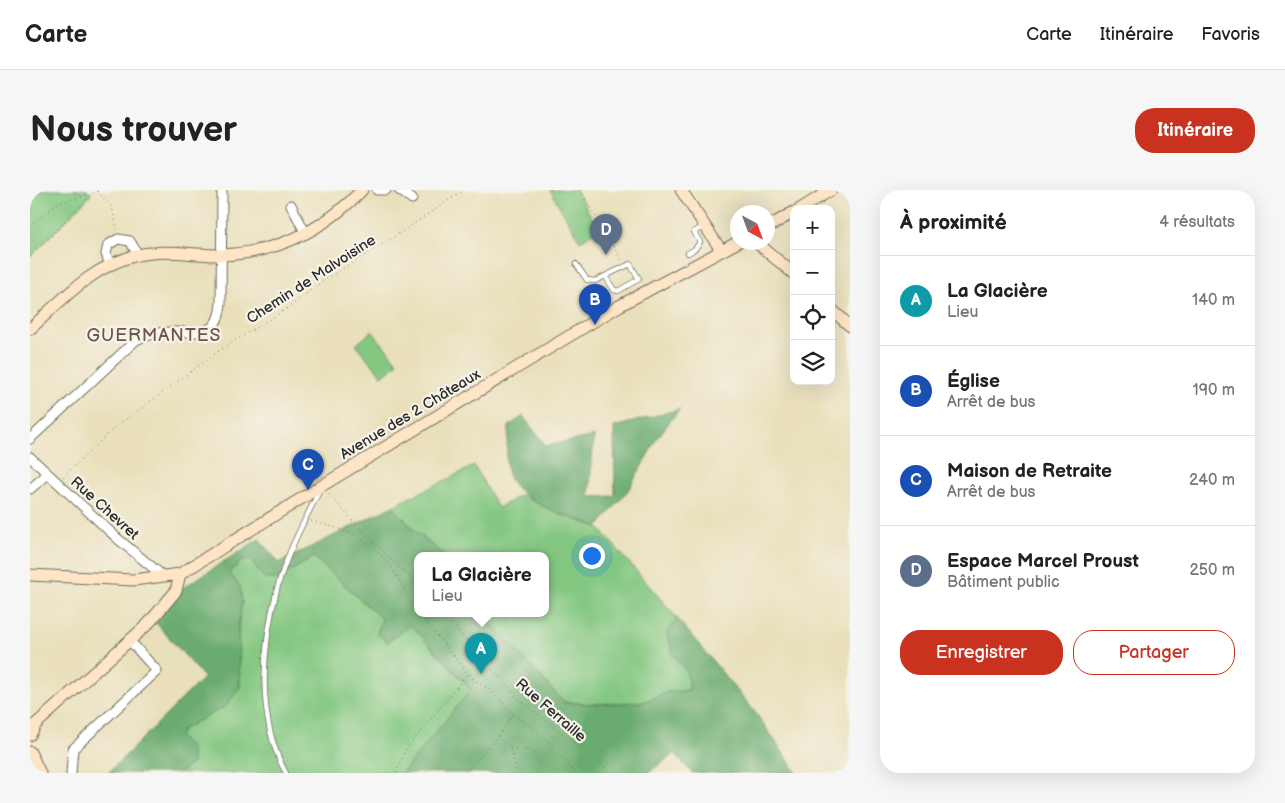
<!DOCTYPE html>
<html lang="fr">
<head>
<meta charset="utf-8">
<style>
  body { margin:0; font-family:"Balsamiq Sans",sans-serif; background:#f6f6f6; color:#222 }
  .controls { position:absolute; right:15px; top:15px; display:grid; overflow:hidden; border-radius:10px; box-shadow:0 5px 20px #0002 }
  .controls button { width:45px; height:45px; display:grid; place-items:center; padding:0; border:0; border-bottom:1px solid #e0e0e0; background:#fff; color:#222; font:25px sans-serif }
  .compass { position:absolute; left:700px; top:15px; width:45px; height:45px; border-radius:50%; background:#fff; box-shadow:0 5px 20px #0002; rotate:139deg }
  .you { position:absolute; left:561px; top:365px; width:18px; height:18px; margin:-12px; border:4px solid #fff; border-radius:50%; background:#1a73e8; box-shadow:0 0 0 8px #1a73e833 }
  .badge { display:grid; place-items:center; width:32px; height:32px; border-radius:50%; background:#c8321e; color:#fff; font-size:16px; font-weight:700 }
  .pin { position:absolute; translate:-50% -41px; filter:drop-shadow(0 1px 2px #0008) }
  .pin::after { content:''; position:absolute; top:26px; width:18px; height:15px; background:inherit; clip-path:polygon(0 0,100% 0,50% 100%) }
  .popup { position:absolute; left:384px; top:362px; width:135px; height:65px; box-sizing:border-box; display:grid; place-content:center; border-radius:10px; background:#fff; filter:drop-shadow(0 1px 4px #0005); font-size:16px; white-space:nowrap; color:#767676 }
  .popup b { font-size:19px; color:#222 }
  .popup::after { content:''; position:absolute; left:50%; top:100%; margin-left:-10px; border:10px solid transparent; border-top-color:#fff }
  .list { margin:0; padding:0; list-style:none }
  h2 { display:flex; justify-content:space-between; align-items:center; height:65px; margin:0; padding:0 20px; font-size:21px }
  h2 small { font-size:16px; font-weight:400; color:#767676 }
  .list li { display:grid; grid-template-columns:32px 1fr auto; gap:15px; align-items:center; box-sizing:border-box; height:90px; padding:0 20px; border-top:1px solid #e0e0e0 }
  .list b { display:block; font-size:19px; white-space:nowrap }
  .list p { margin:0; font-size:16px; white-space:nowrap; color:#767676 }
  .list em { font-size:16px; font-style:normal; color:#767676 }
  .actions { display:flex; gap:10px; padding:15px 20px }
  .actions a { flex:1; padding:11px 0; border:1px solid #c8321e; border-radius:20px; text-align:center; font-size:18px; color:#c8321e }
  .actions .main { background:#c8321e; color:#fff }
  .icon { flex:none; width:28px; height:28px; fill:none; stroke:currentColor; stroke-width:2; stroke-linecap:round; stroke-linejoin:round }
  .map { position:relative; flex:none; width:820px; height:583px; overflow:hidden; border-radius:20px }
  header { display:flex; align-items:center; gap:30px; box-sizing:border-box; height:70px; padding:0 25px; background:#fff; border-bottom:1px solid #e0e0e0 }
  header strong { font-size:24px }
  nav { display:flex; gap:28px; margin-inline-start:auto; font-size:18px }
  .intro { display:flex; align-items:center; justify-content:space-between; box-sizing:border-box; height:120px; padding:0 30px }
  h1 { margin:0; font-size:35px }
  .button { padding:12px 22px; border-radius:20px; background:#c8321e; color:#fff; font-size:18px; font-weight:700 }
  main { display:flex; gap:30px; padding:0 30px }
  aside { flex:1; background:#fff; border-radius:20px; box-shadow:0 5px 20px #0002 }
  .map>svg:first-child { display:block }
  .green { fill:#83c781; stroke:#577956 }
  .forest { fill:#6aac6f; stroke:#4a6c4d }
  .lines { fill:none; stroke-linecap:round; stroke-linejoin:round }
  .lane-casing { stroke:#6e6a5d; stroke-width:6 }
  .street-casing { stroke:#6e6a5d; stroke-width:11 }
  .secondary-casing { stroke:#6e6a5d; stroke-width:13 }
  .path { stroke:#6e6a5d; stroke-width:1; stroke-dasharray:1 4; stroke-linecap:butt }
  .lane { stroke:#fff; stroke-width:4.5 }
  .street { stroke:#fff; stroke-width:9 }
  .secondary { stroke:#fde5c5; stroke-width:11 }
  .labels { text-anchor:middle; stroke-width:4.5; stroke-linejoin:round; paint-order:stroke }
  .street-label { font-size:15px; fill:#2b2b2b; stroke:#f7f3e8 }
  .quarter-label { font-size:18px; letter-spacing:1px; fill:#6e564d; stroke:#f7f3e8 }
</style>
</head>
<body>
<header>
<strong>Carte</strong>
<nav><a>Carte</a><a>Itinéraire</a><a>Favoris</a></nav>
</header>
<div class="intro"><h1>Nous trouver</h1><a class="button">Itinéraire</a></div>
<main>
<div class="map">
<svg width="820" height="583" viewBox="0 0 820 583">
  <rect width="100%" height="100%" fill="#f7f3e8"/>
  <filter id="ink" filterUnits="userSpaceOnUse"><feTurbulence type="fractalNoise" baseFrequency=".02" numOctaves="2"/><feDisplacementMap in="SourceGraphic" scale="10" xChannelSelector="R" yChannelSelector="G"/><feConvolveMatrix kernelMatrix="1 2 1 2 8 2 1 2 1" color-interpolation-filters="sRGB"/></filter>
  <filter id="wash" filterUnits="userSpaceOnUse"><feTurbulence type="fractalNoise" baseFrequency=".0096" numOctaves="4" result="noise"/><feDisplacementMap in="SourceGraphic" scale="20" xChannelSelector="R" yChannelSelector="G"/><feGaussianBlur stdDeviation="1.12" result="paint"/><feColorMatrix in="noise" values="0 0 0 0 0 0 0 0 0 0 0 0 0 0 0 0 0 1.4 0 .05"/><feComposite in="paint" operator="in"/></filter>
  <g filter="url(#wash)">
    <rect width="100%" height="100%" fill="#e9e0bb"/>
    <path class="green" d="M0 0H57L61 5 0 67Z
      M520 0H546L569 40 550 51Z
      M342 141 368 173 352 186 326 155Z
      M444 276 468 318 491 305 531 325 568 337 647 428 637 442 643 465 657 482 659 500 637 502 613 512 562 514 534 512 451 423H515V365H414L383 339 363 316Z
      M284 367 352 429 358 452 381 435 441 500 372 583H150L162 573 149 546 153 539 196 516 210 497 208 436 212 413 210 396 199 383 213 370 220 369 235 389H247Z"/>
    <path class="forest" d="M650 219 627 248 599 299 568 337C543 328 479 310 477 279 475 265 478 250 479 236L493 226 516 256 564 246 559 307 585 306 584 237Z
      M363 316 383 339 414 365H387V423H451L534 512 562 514 613 512 637 502 659 500 657 482 643 465 637 442 647 428 725 522 767 583H662L645 563 618 583H372L441 499 381 435 357 452 347 443 352 429 284 367 247 389H235L219 369 213 370 199 383 210 396 212 413 208 436 210 497 196 516 153 539 149 546 161 558 162 573 150 583H78L174 487 126 433 151 399 229 349 249 373Z"/>
  </g>
  <g filter="url(#ink)">
    <g class="lines">
      <g class="lane-casing">
        <path id="lane" d="M658 63 665 59 670 52 664 42 674 36
          M546 74 557 90 565 91 600 74 609 89 588 101 584 100 576 87
          M256 583C226 529 232 457 247 399 256 365 274 331 290 300"/>
      </g>
      <g class="street-casing">
        <path id="street" d="M347 0H356
          M369 0 382 9
          M261 15 276 44
          M80 75 76 64 78 55 88 49 100 51 108 65
          M0 249 106 150C117 145 128 142 140 142 168 141 188 149 191 113L192 0
          M0 267 88 349 133 386
          M0 299 18 284
          M41 583 43 559 127 481 100 451"/>
      </g>
      <g class="secondary-casing">
        <path id="secondary" d="M651 0 691 60
          M770 19 801 0
          M738 37 764 22
          M726 52 764 84
          M801 119 820 136
          M0 139C33 109 63 75 108 65 136 59 163 65 191 65 247 63 294 40 332 0
          M0 385 103 390 150 384 293 295 589 116 708 52
          M0 545 6 534 118 434 146 401 150 384
          M0 562 10 583"/>
      </g>
      <path class="path" d="M550 0 592 71
        M67 1 82 17 87 40
        M0 36 29 12 59 5
        M0 67 66 0
        M33 287 84 238 193 158 258 118 294 90 361 49 434 0
        M299 304 328 337 387 394
        M281 331C316 340 338 346 362 378 372 392 376 408 387 422
        M388 423 444 490 459 499 483 524 514 547 545 583
        M412 423 489 509 582 583
        M467 546 480 558 487 583
        M480 558 500 560 514 576 528 583
        M366 583 375 561 438 483
        M435 583 472 541 483 524"/>
      <use href="#lane" class="lane"/>
      <use href="#street" class="street"/>
      <use href="#secondary" class="secondary"/>
    </g>
  </g>
  <g class="labels">
    <g class="street-label">
      <text transform="translate(281 89) rotate(-33)" y="5">Chemin de Malvoisine</text>
      <text transform="translate(380 224) rotate(-31)" y="5">Avenue des 2 Châteaux</text>
      <text transform="translate(75 318) rotate(42)" y="5">Rue Chevret</text>
      <text transform="translate(521 520) rotate(41)" y="5">Rue Ferraille</text>
    </g>
    <g class="quarter-label">
      <text x="124" y="151">GUERMANTES</text>
    </g>
  </g>
</svg>
<div class="controls">
<button>+</button>
<button>−</button>
<button><svg class="icon" aria-label="locate" viewBox="0 0 24 24"><circle cx="12" cy="12" r="6"/><path d="M12 2v4M12 18v4M2 12h4M18 12h4"/></svg></button>
<button><svg class="icon" aria-label="layers" viewBox="0 0 24 24"><path d="M12 4l9 5-9 5-9-5zM3 14l9 5 9-5"/></svg></button>
</div>
<svg class="compass" viewBox="-18 -18 36 36"><path d="M0-13l5 13h-10z" fill="#e53935"/><path d="M0 13l5-13h-10z" fill="#767676"/></svg>
<div class="you"></div>
<div class="pin badge" style="left:451px;top:484px;background:#0f9aa8">A</div>
<div class="popup"><b>La Glacière</b>Lieu</div>
<div class="pin badge" style="left:565px;top:135px;background:#1a4fb4">B</div>
<div class="pin badge" style="left:278px;top:300px;background:#1a4fb4">C</div>
<div class="pin badge" style="left:576px;top:65px;background:#5c6f8a">D</div>
</div>
<aside>
<h2>À proximité<small>4 résultats</small></h2>
<ul class="list">
<li><span class="badge" style="background:#0f9aa8">A</span><div><b>La Glacière</b><p>Lieu</p></div><em>140 m</em></li>
<li><span class="badge" style="background:#1a4fb4">B</span><div><b>Église</b><p>Arrêt de bus</p></div><em>190 m</em></li>
<li><span class="badge" style="background:#1a4fb4">C</span><div><b>Maison de Retraite</b><p>Arrêt de bus</p></div><em>240 m</em></li>
<li><span class="badge" style="background:#5c6f8a">D</span><div><b>Espace Marcel Proust</b><p>Bâtiment public</p></div><em>250 m</em></li>
</ul>
<div class="actions"><a class="main">Enregistrer</a><a>Partager</a></div>
</aside>
</main>
</body>
</html>
